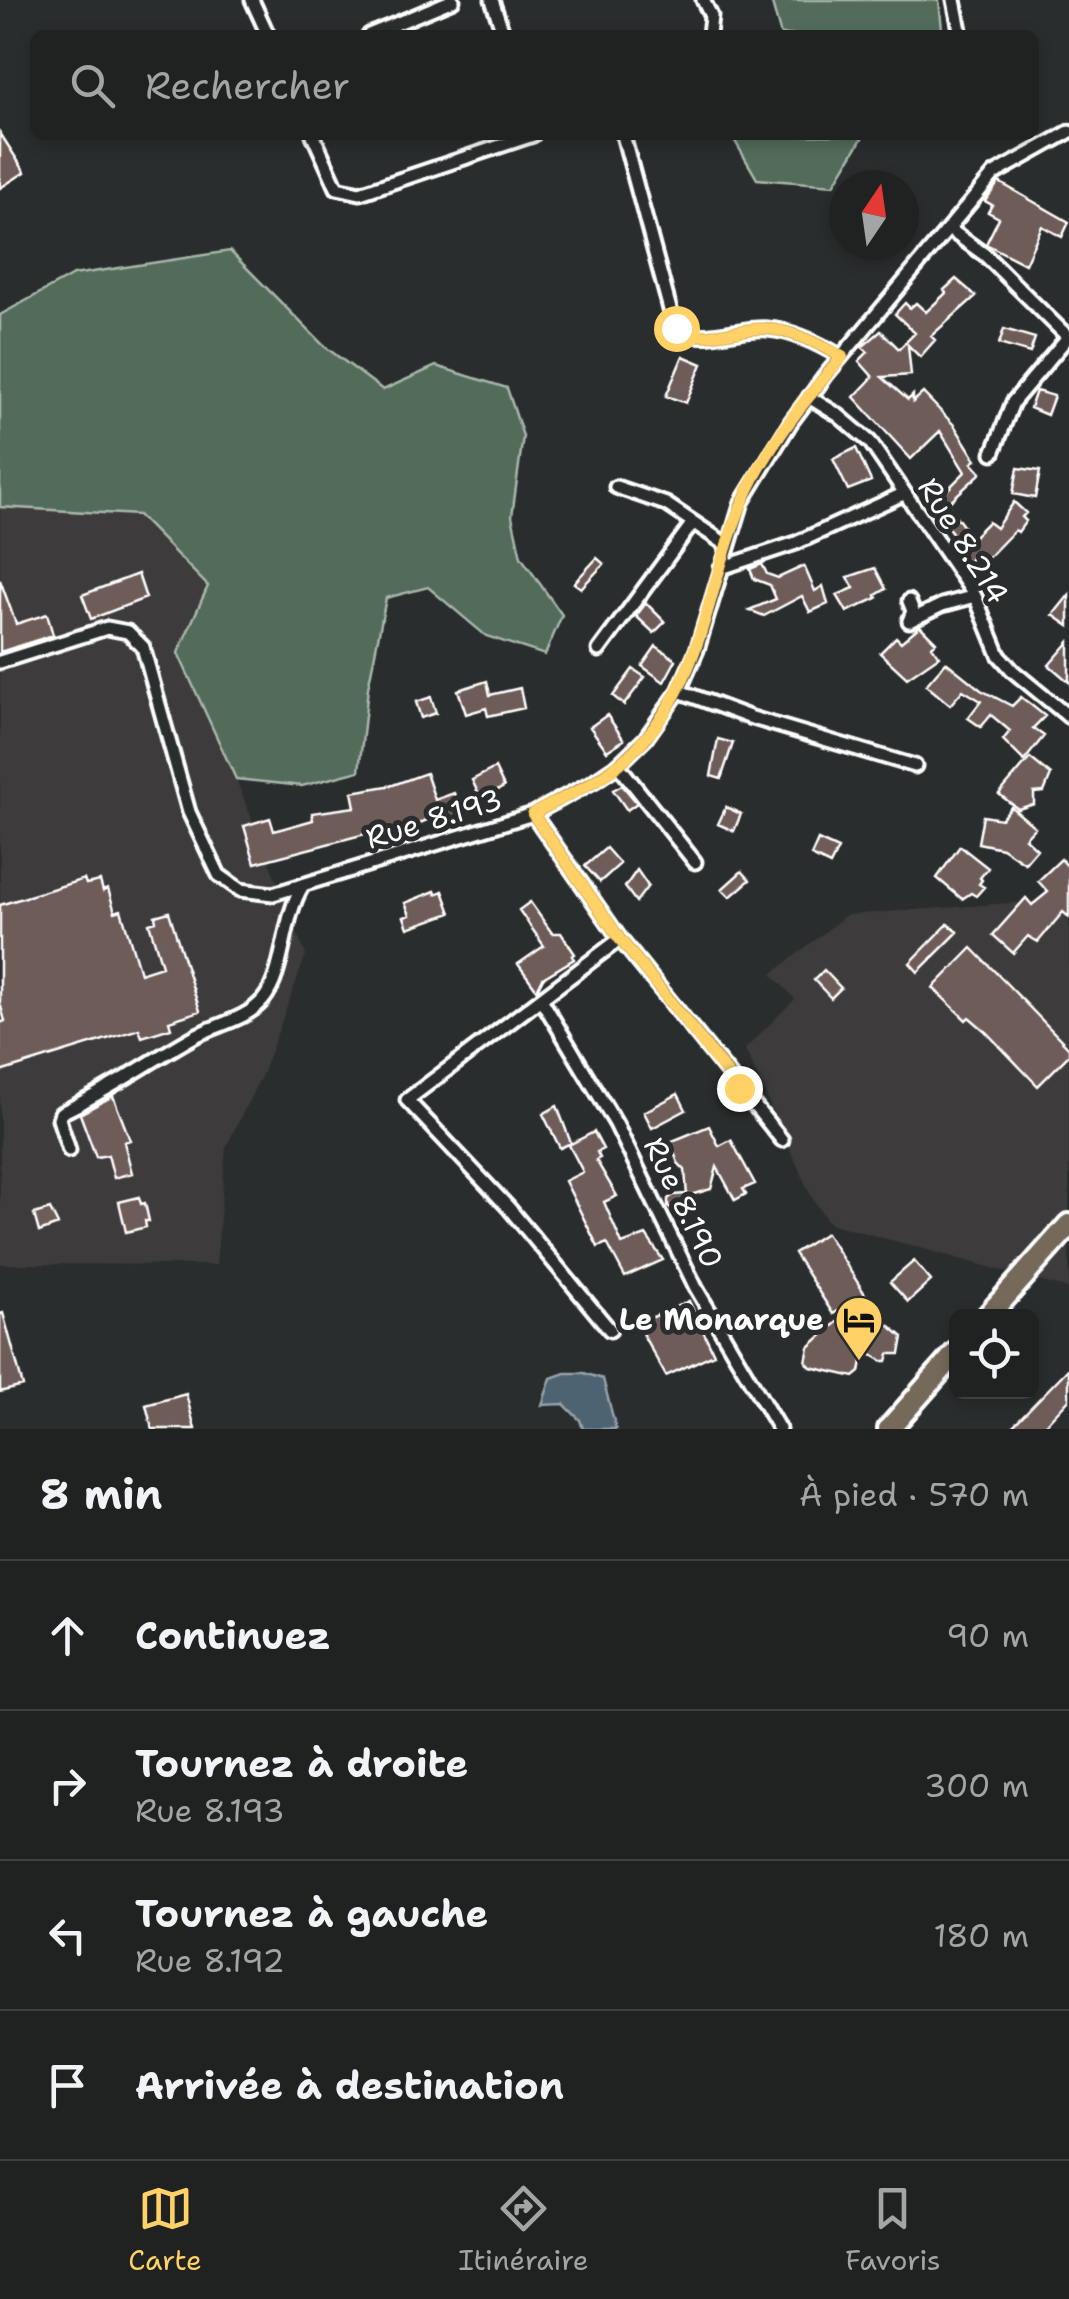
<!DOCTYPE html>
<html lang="fr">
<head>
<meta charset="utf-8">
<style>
  body { margin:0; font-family:"Shantell Sans",sans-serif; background:#282a2a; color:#f1f3f6 }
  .controls { position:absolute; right:30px; bottom:30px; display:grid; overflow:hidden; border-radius:15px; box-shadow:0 5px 15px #0003 }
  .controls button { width:90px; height:90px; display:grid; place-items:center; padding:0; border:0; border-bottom:2px solid #3d3f40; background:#202222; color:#f1f3f6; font:50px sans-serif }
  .compass { position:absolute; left:829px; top:170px; width:90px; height:90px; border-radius:50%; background:#202222; box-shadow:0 5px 15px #0003; rotate:13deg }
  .stop { position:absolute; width:30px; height:30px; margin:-22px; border:8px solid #ffd166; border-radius:50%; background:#fff }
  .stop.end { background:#ffd166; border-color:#fff; box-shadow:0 2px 10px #0008 }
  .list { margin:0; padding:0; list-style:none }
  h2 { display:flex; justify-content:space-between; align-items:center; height:130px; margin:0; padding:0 40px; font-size:42px }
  h2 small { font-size:32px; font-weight:400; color:#a2a4a5 }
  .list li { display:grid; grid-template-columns:65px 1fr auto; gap:30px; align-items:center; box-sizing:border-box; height:150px; padding:0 40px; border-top:2px solid #3d3f40 }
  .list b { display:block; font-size:38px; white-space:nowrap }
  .list p { margin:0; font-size:32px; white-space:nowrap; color:#a2a4a5 }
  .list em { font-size:32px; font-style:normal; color:#a2a4a5 }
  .icon { flex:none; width:55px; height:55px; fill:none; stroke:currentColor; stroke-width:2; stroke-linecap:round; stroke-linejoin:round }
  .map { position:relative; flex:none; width:1069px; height:1429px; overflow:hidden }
  .search { position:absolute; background:#202222; box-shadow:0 5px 15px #0003; left:30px; right:30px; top:30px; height:110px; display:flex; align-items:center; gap:25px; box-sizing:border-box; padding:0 35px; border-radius:15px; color:#a2a4a5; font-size:38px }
  .sheet { height:730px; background:#202222 }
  nav { display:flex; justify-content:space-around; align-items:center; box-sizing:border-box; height:140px; border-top:2px solid #3d3f40; background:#202222; font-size:28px; color:#a2a4a5 }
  nav a { display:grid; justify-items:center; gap:5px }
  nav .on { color:#ffd166 }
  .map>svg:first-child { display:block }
  .built { fill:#3e3b3b }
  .green { fill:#526c5a; stroke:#a8b6ac; stroke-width:2.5 }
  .water { fill:#4e6472; stroke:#95a2aa; stroke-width:2.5 }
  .building { fill:#6e5c58; stroke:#fff; stroke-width:2.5 }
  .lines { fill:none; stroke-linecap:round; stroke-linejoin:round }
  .street-casing { stroke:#fff; stroke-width:19 }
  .highway-casing { stroke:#fff; stroke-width:28 }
  .street { stroke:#2a2d2e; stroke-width:11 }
  .highway { stroke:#746a5a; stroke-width:20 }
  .route { stroke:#ffd166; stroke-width:12 }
  .labels { text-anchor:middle; stroke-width:10; stroke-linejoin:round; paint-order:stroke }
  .street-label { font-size:30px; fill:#fff; stroke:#2a2d2e }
  .poi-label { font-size:30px; font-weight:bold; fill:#fff; stroke:#2a2d2e; text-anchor:end }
</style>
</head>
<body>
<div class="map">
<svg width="1069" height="1429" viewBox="0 0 1069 1429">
  <rect width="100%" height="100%" fill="#2a2d2e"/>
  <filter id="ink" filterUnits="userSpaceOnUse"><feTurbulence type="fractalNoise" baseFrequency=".01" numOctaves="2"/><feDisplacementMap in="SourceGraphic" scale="20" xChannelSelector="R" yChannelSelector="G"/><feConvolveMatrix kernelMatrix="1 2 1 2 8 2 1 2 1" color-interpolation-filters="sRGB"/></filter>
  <g filter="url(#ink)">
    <path class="built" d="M0 507 138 515 208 586 178 654 236 779 306 955 263 1072 226 1147 216 1265 0 1264Z
      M1069 899V1289L829 1223 811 1196 745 1049 795 999 772 974 846 915Z"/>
    <path class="green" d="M771 0H939L942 29 927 35H781Z
      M864 135 834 185 757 179 732 136Z
      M230 251 324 346 383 390 436 366 507 388 523 436 512 516 521 557 562 615 545 655 486 636 428 587 386 598 368 688 359 771 302 786 236 779 178 653 208 586 138 515 0 507V315L73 275Z"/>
    <path class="water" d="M565 1373H584L603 1379 616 1429H583L580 1420 564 1404 542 1405 551 1378Z"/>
    <path class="building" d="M0 133 25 172 0 188Z
      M999 182 1069 222 1062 237 1042 226 1025 264 986 244 999 218 988 212 992 205 985 201Z
      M956 279 976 296 931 336 935 340 920 357 908 345 911 375 882 377 908 400 913 395V402L923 393 954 425 976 460 972 463 981 473 947 504 972 538 988 522 996 528 1014 502 1026 513 1022 517 1026 521 1018 532 1015 530 980 566 972 557 967 563 959 551 963 547 937 513 934 516 928 509 965 472 940 431 911 459 854 397 873 377 859 361 868 352 862 347 881 331 899 349 915 333 895 314 905 303 910 308 916 303 926 312 946 293 944 290Z
      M1004 329 1035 338 1030 353 999 344Z
      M683 356 702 364 686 403 666 396Z
      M1036 391 1054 396 1047 415 1030 408Z
      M856 448 871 481 848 490 833 459Z
      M1018 468 1040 471 1035 498 1013 494Z
      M597 558 604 564 581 588 574 583Z
      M762 564 767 574 778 578 804 566 815 591 823 586 828 604 810 612 802 596 764 616 749 610 776 599 770 585 754 579 750 569Z
      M875 568 886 589 876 595 877 598 847 612 837 595 854 588 848 577Z
      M138 574 146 598 91 619 82 595Z
      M0 580 16 624 47 614 53 635 0 652Z
      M1069 595V626L1053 615Z
      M646 603 665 622 654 633 636 616Z
      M920 626 936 642 932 646 939 656 907 678 880 653 896 637 901 642Z
      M1069 642V682L1049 665Z
      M656 646 676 660 664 682 642 666Z
      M946 662 981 690 1012 706 1021 697 1045 716 1033 728 1044 736 1024 761 1003 740 1010 731 991 715 981 727 968 718 981 701 963 690 950 705 926 685Z
      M633 669 645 677 624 705 613 696Z
      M487 681 490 695 520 688 524 708 488 716 486 708 466 714 458 690Z
      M431 697 436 713 421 718 416 702Z
      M607 715 624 740 607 751 590 727Z
      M718 739 733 743 721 779 711 776Z
      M1030 758 1051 775 1044 792 1034 793V804L1018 809 999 794Z
      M495 768 504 787 481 799 472 780Z
      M426 773 435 800 454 793 462 815 444 822 441 814 413 826 395 828 396 833 386 835 384 829 255 863 244 826 270 818 274 831 313 820 312 813 355 807 352 792 393 785Z
      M622 785 637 803 627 810 613 790Z
      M726 807 741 814 734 831 718 824Z
      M1011 807 1035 827 1025 838 1037 849 1025 863 1002 848 978 843 983 816 1001 819Z
      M818 840 838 849 830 865 811 856Z
      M960 846 988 868 980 878 982 880 979 884 984 887 976 896 971 893 962 899 937 878Z
      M606 848 620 864 600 882 585 866Z
      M1061 859 1069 868V917L1063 912 1038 942 1028 936 1013 953 993 935 1026 898 1032 905 1048 892 1038 881Z
      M637 870 648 886 636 902 625 887Z
      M742 871 750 880 730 897 722 889Z
      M84 879 86 884 100 881 103 891 108 889 115 912 121 910 140 973 162 966 149 923 156 921 155 916 169 912 200 1011 169 1021 171 1028 142 1037 139 1029 0 1072V1023L5 1021 0 1003V905Z
      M435 891 436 894 443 891 451 913 408 928 404 917 410 915 405 903Z
      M530 902 552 933H561L575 954 572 956 574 959 543 978 537 990 518 964 544 946 519 910Z
      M948 924 958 932 918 972 910 963Z
      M972 948 1069 1048V1055L1038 1086 984 1030 969 1017 966 1020 933 988Z
      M824 970 841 988 831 998 814 980Z
      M678 1094 686 1110 652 1128 644 1112Z
      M113 1096 130 1140 124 1142 132 1173 114 1178 108 1155 96 1157 80 1114Z
      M557 1106 571 1143 560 1148 543 1114Z
      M709 1126 719 1146 731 1140 755 1184 743 1189 746 1194 735 1200 717 1167 711 1189 687 1196 685 1170 678 1163 670 1142Z
      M594 1132 603 1149 597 1152 600 1158 596 1160 617 1196 604 1202 622 1244 646 1235 663 1260 625 1277 607 1243 598 1247 565 1181 583 1172 569 1145Z
      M687 1194 681 1211H674L668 1206V1199L673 1195Z
      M139 1197 141 1204 145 1203 149 1221H145L146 1227 126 1232 119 1202Z
      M50 1209 58 1225 39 1232 34 1214Z
      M826 1233 865 1294 833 1314 794 1253Z
      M914 1261 931 1281 908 1302 890 1282Z
      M689 1301 714 1354 666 1376 637 1324Z
      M3 1313 23 1386 0 1392V1314Z
      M878 1316 903 1337 900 1354H889L887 1361H882L864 1350 860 1372 854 1377 811 1367 806 1362 809 1347 837 1322 850 1325 853 1334Z
      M1069 1368V1399L1059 1410 1041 1429H1010Z
      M186 1394 195 1429H152L146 1405Z"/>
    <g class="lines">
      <g class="street-casing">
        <path id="street" d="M252 0 268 35
          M492 0 504 35
          M703 0 711 16 709 35
          M954 0 961 35
          M369 35 453 0
          M313 135 337 188 360 193 533 135
          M623 135 675 328C698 346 740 326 768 329 793 331 820 344 841 357
          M949 229 985 255 1069 338
          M809 397 838 415 870 442 975 596 999 655 1013 671 1069 717
          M993 453 1013 402 1068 337
          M616 487 666 504 727 545
          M721 568 796 543 903 494
          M909 601 913 611 909 621 942 605 975 596
          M599 650 692 524
          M0 662 107 628 128 632 143 647 189 812 219 875 240 890 273 894 533 814 594 781 618 765 645 739 679 691 697 650 742 502 791 422 826 375 994 174 1069 132
          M679 691 749 717 915 766
          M618 765 695 862
          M533 814 620 939 782 1140
          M541 999 616 1124 696 1288 779 1429
          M69 1150 59 1119 61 1113C108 1091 150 1061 195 1036 217 1024 246 1020 263 1000 286 972 281 920 303 885
          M610 1330 508 1207 407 1100 620 939"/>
      </g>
      <g class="highway-casing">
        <path id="highway" d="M988 1316 1069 1225
          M889 1429 956 1353"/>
      </g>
      <use href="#street" class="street"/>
      <use href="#highway" class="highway"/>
    </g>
  </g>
  <g class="lines" filter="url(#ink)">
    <path class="route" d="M676 328C698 346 740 326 768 329 794 331 820 344 842 357 805 399 765 449 743 501 703 594 704 694 619 764 593 785 562 798 533 814L620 939 739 1088"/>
  </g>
  <defs>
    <g id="hotel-pin" transform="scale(2.5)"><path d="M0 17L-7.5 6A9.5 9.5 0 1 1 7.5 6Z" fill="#ffd166" stroke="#2a2d2e"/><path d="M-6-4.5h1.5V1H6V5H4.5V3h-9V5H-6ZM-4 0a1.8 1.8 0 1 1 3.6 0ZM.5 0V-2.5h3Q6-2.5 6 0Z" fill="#111"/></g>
  </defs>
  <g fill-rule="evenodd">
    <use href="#hotel-pin" x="859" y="1320"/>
  </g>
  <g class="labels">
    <g class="street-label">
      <text transform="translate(963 541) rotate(58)" y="10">Rue 8.214</text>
      <text transform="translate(434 819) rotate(-17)" y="10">Rue 8.193</text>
      <text transform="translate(683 1203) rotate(64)" y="10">Rue 8.190</text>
    </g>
    <g class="poi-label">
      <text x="824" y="1330">Le Monarque</text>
    </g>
  </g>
</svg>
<div class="controls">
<button><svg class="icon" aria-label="locate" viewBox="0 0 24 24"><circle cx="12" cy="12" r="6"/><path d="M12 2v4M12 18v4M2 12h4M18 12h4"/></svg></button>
</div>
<svg class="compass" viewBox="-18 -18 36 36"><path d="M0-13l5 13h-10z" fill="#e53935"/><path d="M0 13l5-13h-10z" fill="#a2a4a5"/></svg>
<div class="stop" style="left:676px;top:328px"></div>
<div class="stop end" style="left:739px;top:1088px"></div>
<div class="search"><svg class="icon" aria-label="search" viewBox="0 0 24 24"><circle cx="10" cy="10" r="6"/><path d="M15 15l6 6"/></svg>Rechercher</div>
</div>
<section class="sheet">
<h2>8 min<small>À pied · 570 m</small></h2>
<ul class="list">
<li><svg class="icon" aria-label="ahead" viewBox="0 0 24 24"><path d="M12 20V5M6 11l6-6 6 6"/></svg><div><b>Continuez</b></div><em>90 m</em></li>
<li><svg class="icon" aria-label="right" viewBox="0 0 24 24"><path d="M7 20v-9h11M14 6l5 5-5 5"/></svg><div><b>Tournez à droite</b><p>Rue 8.193</p></div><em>300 m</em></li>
<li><svg class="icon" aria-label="left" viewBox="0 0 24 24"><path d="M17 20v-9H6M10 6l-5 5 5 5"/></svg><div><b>Tournez à gauche</b><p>Rue 8.192</p></div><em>180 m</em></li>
<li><svg class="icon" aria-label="arrive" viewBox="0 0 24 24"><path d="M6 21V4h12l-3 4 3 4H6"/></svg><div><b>Arrivée à destination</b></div></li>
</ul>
</section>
<nav>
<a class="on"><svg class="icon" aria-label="map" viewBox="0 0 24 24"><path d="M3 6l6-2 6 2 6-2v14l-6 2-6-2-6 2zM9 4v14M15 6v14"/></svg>Carte</a>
<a><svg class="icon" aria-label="directions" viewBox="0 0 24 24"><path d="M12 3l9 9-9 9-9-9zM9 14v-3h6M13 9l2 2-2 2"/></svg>Itinéraire</a>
<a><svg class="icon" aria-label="saved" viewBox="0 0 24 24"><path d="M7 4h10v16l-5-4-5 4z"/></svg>Favoris</a>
</nav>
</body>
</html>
